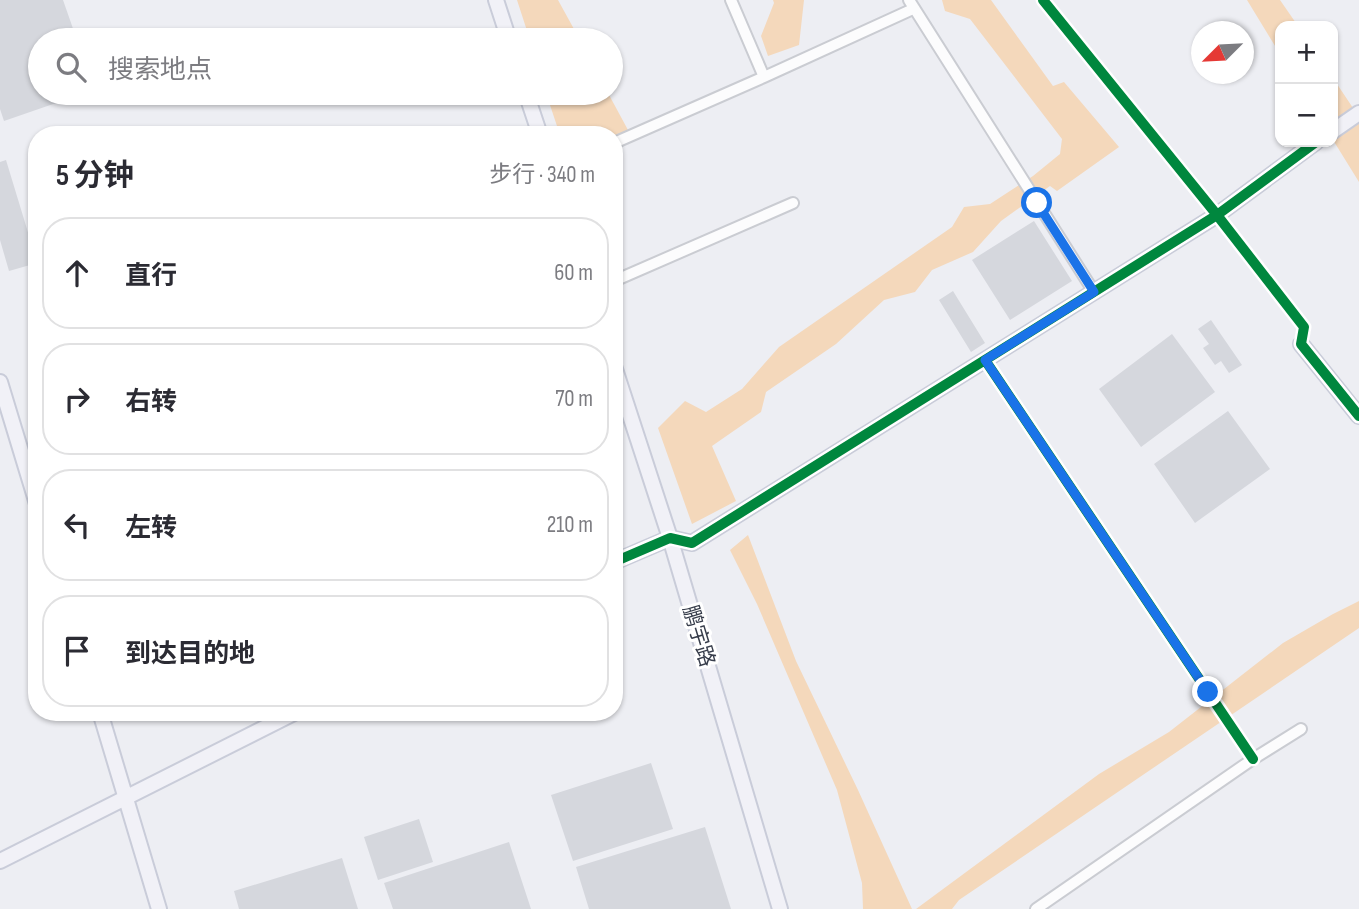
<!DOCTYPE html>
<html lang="zh">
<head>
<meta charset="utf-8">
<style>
  body { margin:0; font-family:"Sofia Sans Condensed","Noto Sans SC",sans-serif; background:#f7f7f7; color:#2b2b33 }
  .controls { position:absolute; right:21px; top:21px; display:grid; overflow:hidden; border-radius:14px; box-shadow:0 2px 5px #0004 }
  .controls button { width:63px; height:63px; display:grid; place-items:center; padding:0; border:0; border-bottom:2px solid #e1e1e2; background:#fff; color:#2b2b33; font:35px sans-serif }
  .compass { position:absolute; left:1191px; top:21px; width:63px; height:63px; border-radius:50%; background:#fff; box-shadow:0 2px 5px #0004; rotate:246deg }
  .stop { position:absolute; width:21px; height:21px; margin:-16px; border:5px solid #1a73e8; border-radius:50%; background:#fff }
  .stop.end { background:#1a73e8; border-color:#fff; box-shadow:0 2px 7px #0008 }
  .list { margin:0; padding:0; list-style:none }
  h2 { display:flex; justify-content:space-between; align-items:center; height:91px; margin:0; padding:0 28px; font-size:30px }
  h2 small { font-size:23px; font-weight:400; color:#7c7c81 }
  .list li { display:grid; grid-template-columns:46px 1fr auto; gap:21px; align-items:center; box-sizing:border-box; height:112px; margin:0 14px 14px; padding:0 14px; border:2px solid #e1e1e2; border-radius:28px }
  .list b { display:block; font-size:26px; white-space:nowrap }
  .list em { font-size:23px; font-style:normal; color:#7c7c81 }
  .icon { flex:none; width:38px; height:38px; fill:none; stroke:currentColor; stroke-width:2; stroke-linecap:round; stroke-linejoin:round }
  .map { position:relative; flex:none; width:1359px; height:909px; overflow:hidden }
  .search { position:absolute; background:#fff; box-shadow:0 2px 5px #0004; left:28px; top:28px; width:595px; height:77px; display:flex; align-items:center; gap:18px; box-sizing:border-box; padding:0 24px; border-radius:38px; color:#7c7c81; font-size:26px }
  .panel { position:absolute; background:#fff; box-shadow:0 2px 5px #0004; left:28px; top:126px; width:595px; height:595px; border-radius:28px }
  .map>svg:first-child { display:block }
  .water { fill:#f4d8bb }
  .building { fill:#d5d7dd }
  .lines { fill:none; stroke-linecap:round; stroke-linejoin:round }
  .street-casing { stroke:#caccd2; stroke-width:14 }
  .secondary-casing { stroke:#c9ccd9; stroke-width:18 }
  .street { stroke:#fcfcfd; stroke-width:10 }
  .secondary { stroke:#f1f1f7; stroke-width:14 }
  .cycleway-casing { stroke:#fff; stroke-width:15 }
  .cycleway { stroke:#00873e; stroke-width:10 }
  .route { stroke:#1a73e8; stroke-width:9 }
  .labels { text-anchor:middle; stroke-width:6; stroke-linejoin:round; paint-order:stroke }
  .street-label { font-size:21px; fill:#373d4b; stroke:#fff }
</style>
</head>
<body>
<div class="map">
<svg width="1359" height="909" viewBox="0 0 1359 909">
  <rect width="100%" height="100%" fill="#edeef3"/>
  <path class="water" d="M517 0H558L580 40H530Z
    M773 0H804L799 45 768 56 761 36 774 3Z
    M942 0H991L1053 86 1064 82 1119 147 1057 191 1050 186 1001 221 973 252 932 270 915 292 884 300 836 344 766 392 761 412 712 446 736 501 692 524 658 428 685 401 706 412 742 389 779 347 952 227 964 207 990 204 1033 176 1060 154 1062 139 970 19 945 11Z
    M1247 0H1280L1298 26H1280V54Z
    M1333 78 1359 117V182L1333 140Z
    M546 93H608L628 130 614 136 560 135Z
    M748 535 796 661 858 790 912 909H863L862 883 837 790 757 604 730 550Z
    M1359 601V628L959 900 952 909H916L1099 774 1169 732 1283 643 1333 614Z"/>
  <path class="building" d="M0 0H63L77 40H40V93H85L4 121 0 109Z
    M6 160 37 262V263L9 271 0 240V162Z
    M1034 221 1072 281 1010 320 972 260Z
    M953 291 985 343 971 352 939 300Z
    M1211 320 1242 365 1229 373 1221 361 1215 365 1203 348 1209 344 1198 329Z
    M1172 334 1215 392 1141 447 1099 389Z
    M1228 411 1270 469 1195 523 1154 464Z
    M651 763 673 829 573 861 551 795Z
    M419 819 433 862 378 880 364 837Z
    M705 827 731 909H589L576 867Z
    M509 842 531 909H393L384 883Z
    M342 858 358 909H239L234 891Z"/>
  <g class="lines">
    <g class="street-casing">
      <path id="street" d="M731 0 764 77
        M909 0 1094 292
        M1043 0 1217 215 1304 327 1301 344
        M614 143 764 77 913 9
        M614 281 793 203
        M985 360 1253 759
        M1036 909 1253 759 1301 729"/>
    </g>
    <g class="secondary-casing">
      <path id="secondary" d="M496 0 509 40
        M526 93 540 135
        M1333 131 1359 113
        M1301 344 1359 416
        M614 366 670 538 780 909
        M0 382 37 504
        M614 562 670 538 692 543 1217 215 1316 142
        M100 712 159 909
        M0 861 296 712"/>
    </g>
    <use href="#street" class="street"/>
    <use href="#secondary" class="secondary"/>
    <g class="cycleway-casing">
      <path id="cycleway" d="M1043 0 1217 215 1304 327 1301 344 1359 416
        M985 360 1253 759
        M614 562 670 538 692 543 1217 215 1316 142"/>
    </g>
    <use href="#cycleway" class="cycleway"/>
  </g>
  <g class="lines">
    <path class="route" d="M1037 203 1094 292 985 360 1208 692"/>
  </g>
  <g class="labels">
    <g class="street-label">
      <text transform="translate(699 636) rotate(73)" y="7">鹏宇路</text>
    </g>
  </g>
</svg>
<div class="controls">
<button>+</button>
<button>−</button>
</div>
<svg class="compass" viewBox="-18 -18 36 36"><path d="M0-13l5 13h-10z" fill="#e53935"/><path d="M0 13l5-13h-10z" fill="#7c7c81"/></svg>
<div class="stop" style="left:1037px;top:203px"></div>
<div class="stop end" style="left:1208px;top:692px"></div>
<div class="search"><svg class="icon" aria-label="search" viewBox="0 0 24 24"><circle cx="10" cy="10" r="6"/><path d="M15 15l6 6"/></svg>搜索地点</div>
<section class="panel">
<h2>5 分钟<small>步行 · 340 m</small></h2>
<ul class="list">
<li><svg class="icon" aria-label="ahead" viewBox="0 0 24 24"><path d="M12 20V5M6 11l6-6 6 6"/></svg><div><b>直行</b></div><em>60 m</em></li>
<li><svg class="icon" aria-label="right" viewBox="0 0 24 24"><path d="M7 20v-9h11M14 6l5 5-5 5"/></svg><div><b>右转</b></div><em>70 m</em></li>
<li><svg class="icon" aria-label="left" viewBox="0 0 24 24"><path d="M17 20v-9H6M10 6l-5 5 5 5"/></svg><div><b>左转</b></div><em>210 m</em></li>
<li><svg class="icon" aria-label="arrive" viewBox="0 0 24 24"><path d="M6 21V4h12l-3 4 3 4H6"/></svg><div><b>到达目的地</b></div></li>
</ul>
</section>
</div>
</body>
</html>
